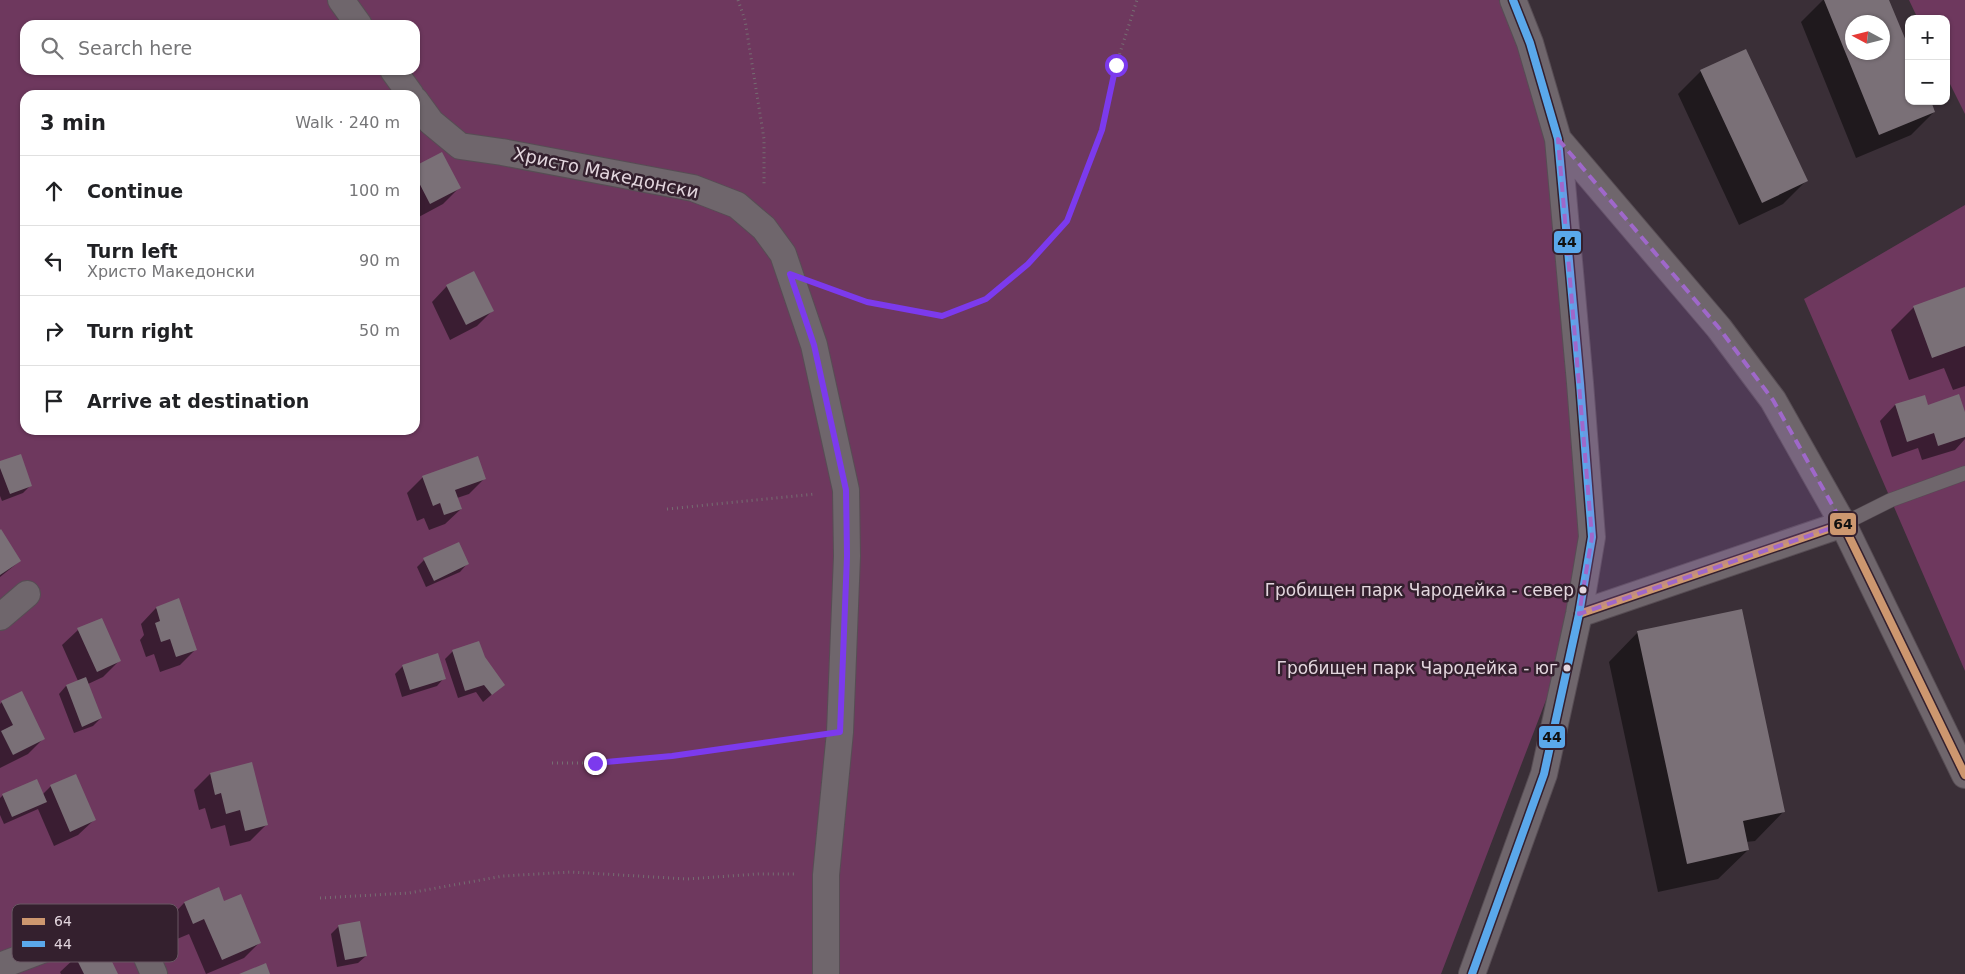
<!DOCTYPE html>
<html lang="en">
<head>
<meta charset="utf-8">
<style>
  body { margin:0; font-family:"DejaVu Sans",sans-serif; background:#f2f2f2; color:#202124 }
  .controls { position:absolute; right:15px; top:15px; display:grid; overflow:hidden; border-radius:10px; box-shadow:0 1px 4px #0004 }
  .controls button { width:45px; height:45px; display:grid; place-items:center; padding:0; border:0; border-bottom:1px solid #e0e0e0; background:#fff; color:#202124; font:25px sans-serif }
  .compass { position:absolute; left:1845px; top:15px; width:45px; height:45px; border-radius:50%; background:#fff; box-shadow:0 1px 4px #0004; rotate:277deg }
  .stop { position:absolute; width:15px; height:15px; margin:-11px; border:4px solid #7c3aed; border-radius:50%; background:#fff }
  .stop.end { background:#7c3aed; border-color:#fff; box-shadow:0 1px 5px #0008 }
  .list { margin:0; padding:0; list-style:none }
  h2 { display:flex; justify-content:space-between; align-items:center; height:65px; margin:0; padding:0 20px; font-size:21px }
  h2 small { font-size:16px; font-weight:400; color:#757577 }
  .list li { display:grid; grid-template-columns:32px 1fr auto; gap:15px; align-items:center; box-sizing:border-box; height:70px; padding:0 20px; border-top:1px solid #e0e0e0 }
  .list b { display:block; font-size:19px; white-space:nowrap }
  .list p { margin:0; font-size:16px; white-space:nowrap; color:#757577 }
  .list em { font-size:16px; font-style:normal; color:#757577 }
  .icon { flex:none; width:28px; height:28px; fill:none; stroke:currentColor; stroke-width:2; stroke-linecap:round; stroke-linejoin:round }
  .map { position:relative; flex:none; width:1965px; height:974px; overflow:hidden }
  .search { position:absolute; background:#fff; box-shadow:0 1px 4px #0004; left:20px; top:20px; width:400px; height:55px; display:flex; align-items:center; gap:12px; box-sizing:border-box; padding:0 18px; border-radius:15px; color:#757577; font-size:19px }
  .panel { position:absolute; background:#fff; box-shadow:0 1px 4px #0004; left:20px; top:90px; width:400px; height:345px; border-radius:15px }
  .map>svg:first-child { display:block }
  .green { fill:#6e385e; fill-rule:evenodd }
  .shadow { fill:#0007; fill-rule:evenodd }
  .building { fill:#7a7077; fill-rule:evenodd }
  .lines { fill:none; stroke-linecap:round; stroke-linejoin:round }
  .service-casing { stroke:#574d54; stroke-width:15 }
  .minor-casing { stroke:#574d54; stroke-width:28 }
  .path { stroke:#766d72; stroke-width:3; stroke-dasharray:1 4; stroke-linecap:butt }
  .service { stroke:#6f666c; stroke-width:14 }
  .minor { stroke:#6f666c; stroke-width:26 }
  .bus-1-casing { stroke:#34202e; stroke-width:11 }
  .bus-2-casing { stroke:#34202e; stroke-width:11 }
  .bus-1 { stroke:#cd976f; stroke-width:8 }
  .bus-2 { stroke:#5aa8eb; stroke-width:8 }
  .route { stroke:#7c3aed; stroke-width:6 }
  .marked { fill:#9f68ca; fill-opacity:0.2; stroke:#9f68ca; stroke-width:4; stroke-dasharray:10 6; stroke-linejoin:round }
  .bus-dot { fill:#e3d6de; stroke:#34202e; stroke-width:2 }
  .labels { text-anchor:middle; stroke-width:5; stroke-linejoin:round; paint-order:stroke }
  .bus-label { font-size:17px; fill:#e3d6de; stroke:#34202e; text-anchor:end }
  .street-label { font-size:18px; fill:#e3d6de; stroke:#34202e }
  .key { fill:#34202e; stroke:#695763; stroke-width:1 }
  .key-label { font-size:14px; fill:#e3d6de }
  .line-badge { stroke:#34202e; stroke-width:2 }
  .pale-badge-label { font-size:14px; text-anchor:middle; font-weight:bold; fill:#111 }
</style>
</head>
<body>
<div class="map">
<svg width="1965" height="974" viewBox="0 0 1965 974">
  <rect width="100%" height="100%" fill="#3a2f37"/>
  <path class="green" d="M0 0H1514L1558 139 1580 383 1579 614 1441 974H0ZM25 25H415V70H25ZM25 95H415V430H25Z
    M1909 0H1965V114L1946 76V19H1918Z
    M1965 205V671L1804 299Z"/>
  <path class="shadow" d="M1823 0H1888L1909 101 1934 112 1911 135 1856 158 1801 22ZM1852 22H1882V52H1852Z
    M1701 71 1806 181 1783 204 1739 225 1678 94Z
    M415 168 459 188 443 204 415 219Z
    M447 286 493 310 477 326 450 340 432 302Z
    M1965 289V386L1953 390 1944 368 1909 380 1891 330 1914 307Z
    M1895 405 1927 406 1965 416V439L1955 450 1922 460 1918 448 1892 457 1880 421Z
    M0 463 31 485 23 493 2 501 0 496Z
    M423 477 485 478 469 494 457 498 461 509 445 524 429 530 424 518 417 521 407 493Z
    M0 531 20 561 0 577Z
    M424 560 467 564 460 572 426 587 417 567Z
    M156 608 196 649 180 665 160 672 154 654 146 657 140 640 144 635 141 624Z
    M78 630 119 661 103 677 88 684 101 718 93 726 74 733 59 694 66 686 78 681 62 645Z
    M1638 632 1784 811 1755 841 1746 842 1748 850 1718 879 1658 892 1609 662Z
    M453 651 483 658 503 685 483 702 476 692 458 698 445 659Z
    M403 666 444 678 437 686 402 697 395 674Z
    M2 702 44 738 28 754 0 768V704Z
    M252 764 266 825 250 841 230 846 225 825 211 829 205 808 199 810 194 790 210 774Z
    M51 786 94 820 78 835 54 846 38 809 4 824 0 815V798L3 795 43 794Z
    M224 902 260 942 244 958 206 974 189 934 177 939 169 919 184 903Z
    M339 926 366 956 358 963 337 967 331 934Z
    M76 957 116 974H61L60 972Z"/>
  <path class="building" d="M1824 0H1889L1909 48V101H1931L1935 112 1879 135ZM1852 22H1882V52H1852Z
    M1746 49 1808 181 1762 203 1700 70Z
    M442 152 461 188 430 204 415 175V166Z
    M474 271 494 311 466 325 446 285Z
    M1965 287V346L1932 358 1913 306Z
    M1959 394 1965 412V437L1938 446 1934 433 1907 442 1895 404 1925 395 1928 405Z
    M21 454 32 486 10 494 0 468V461Z
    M478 456 486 479 455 490 462 509 444 515 440 503 433 506 422 476Z
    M1 529 21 561 0 575V530Z
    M459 542 469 564 434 581 423 558Z
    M179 598 197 650 176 657 170 639 161 642 155 623 160 621 156 607Z
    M1742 609 1785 812 1743 821 1749 850 1687 864 1637 631Z
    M102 618 121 661 97 672 77 628Z
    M479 641 485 657 505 685 492 695 484 685 465 691 452 650Z
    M438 653 446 679 410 690 402 665Z
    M86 677 102 718 82 727 66 685Z
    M22 691 45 739 13 755 1 731 13 725 1 701Z
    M252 762 268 825 245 831 240 810 226 814 221 793 215 795 210 773Z
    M76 774 96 820 70 832 50 785Z
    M37 779 47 802 12 817 2 794Z
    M219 887 224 901 241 894 261 943 222 960 204 919 193 924 184 902Z
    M360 921 367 956 345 960 338 925Z
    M103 943 118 974H84L75 956Z
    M266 963 270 974H239Z"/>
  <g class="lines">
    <g class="service-casing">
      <path id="service" d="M1843 524 1891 500 1965 473"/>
    </g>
    <g class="minor-casing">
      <path id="minor" d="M341 0 359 25
        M393 70 411 95
        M415 100 431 122 460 146 502 152 693 188 737 205 764 228 783 254 814 345 846 490 847 556 840 732 826 875V974
        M1558 139 1719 328 1773 400 1843 524
        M1579 614 1843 524 1965 775
        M0 617 27 594
        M0 966 100 928 123 931 145 953 154 974
        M1472 974 1544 774 1579 614 1592 537 1580 383 1558 139 1530 43 1513 0"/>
    </g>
    <path class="path" d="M738 0 745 20 764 139V187
      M826 288 867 302 942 316 986 299 1028 264 1067 221 1102 130 1116 65 1137 0
      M667 509 815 494
      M552 763H595L672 756 810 736
      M320 898 409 893 503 876 571 872 687 879 758 874H796"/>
    <use href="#service" class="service"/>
    <use href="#minor" class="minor"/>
    <g class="bus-1-casing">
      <path id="bus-1" d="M1579 614 1843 524 1965 775"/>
    </g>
    <g class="bus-2-casing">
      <path id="bus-2" d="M1472 974 1544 774 1579 614 1592 537 1580 383 1558 139 1530 43 1513 0"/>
    </g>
    <use href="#bus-1" class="bus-1"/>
    <use href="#bus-2" class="bus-2"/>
  </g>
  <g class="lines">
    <path class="route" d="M595 763 672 756 840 732 847 556 846 490 814 345 790 274 867 302 942 316 986 299 1028 264 1067 221 1102 130 1116 65"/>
  </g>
  <path class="marked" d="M1558 139 1719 328 1773 400 1843 524 1579 614 1592 537Z"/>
  <g class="bus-dot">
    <circle cx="1583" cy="590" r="4.5"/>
    <circle cx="1567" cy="668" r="4.5"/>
  </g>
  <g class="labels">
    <g class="bus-label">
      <text x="1574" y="596">Гробищен парк Чародейка - север</text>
      <text x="1558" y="674">Гробищен парк Чародейка - юг</text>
    </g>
    <g class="street-label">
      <text transform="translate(606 173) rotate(12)" y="6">Христо Македонски</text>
    </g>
  </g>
  <rect x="12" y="904" width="166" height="58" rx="8" class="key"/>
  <rect x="22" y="918" width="23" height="7" fill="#cd976f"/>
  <rect x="22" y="941" width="23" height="6" fill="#5aa8eb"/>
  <g class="key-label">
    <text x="54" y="926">64</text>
    <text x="54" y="949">44</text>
  </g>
  <g class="line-badge">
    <rect x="1553" y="230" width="29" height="24" rx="5" fill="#5aa8eb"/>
    <rect x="1829" y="512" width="28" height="24" rx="5" fill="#cd976f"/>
    <rect x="1538" y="725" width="28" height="24" rx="5" fill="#5aa8eb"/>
  </g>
  <g class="pale-badge-label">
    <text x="1567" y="247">44</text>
    <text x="1843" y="529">64</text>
    <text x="1552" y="742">44</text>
  </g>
</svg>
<div class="controls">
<button>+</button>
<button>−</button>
</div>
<svg class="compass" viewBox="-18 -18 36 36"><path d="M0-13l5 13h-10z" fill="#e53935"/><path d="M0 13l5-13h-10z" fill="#757577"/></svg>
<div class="stop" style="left:1116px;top:65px"></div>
<div class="stop end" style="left:595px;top:763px"></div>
<div class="search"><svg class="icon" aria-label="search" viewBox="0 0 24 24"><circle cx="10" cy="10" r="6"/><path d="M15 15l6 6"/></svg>Search here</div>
<section class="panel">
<h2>3 min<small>Walk · 240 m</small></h2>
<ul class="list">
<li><svg class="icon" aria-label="ahead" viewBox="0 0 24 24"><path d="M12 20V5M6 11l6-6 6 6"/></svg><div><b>Continue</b></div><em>100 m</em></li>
<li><svg class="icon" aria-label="left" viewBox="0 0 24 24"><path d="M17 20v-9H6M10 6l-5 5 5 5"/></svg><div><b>Turn left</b><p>Христо Македонски</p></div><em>90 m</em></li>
<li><svg class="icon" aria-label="right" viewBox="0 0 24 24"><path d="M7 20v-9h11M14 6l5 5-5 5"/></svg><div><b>Turn right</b></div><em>50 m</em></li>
<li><svg class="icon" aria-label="arrive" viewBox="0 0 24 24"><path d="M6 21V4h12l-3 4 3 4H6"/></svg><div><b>Arrive at destination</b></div></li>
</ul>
</section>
</div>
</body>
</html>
